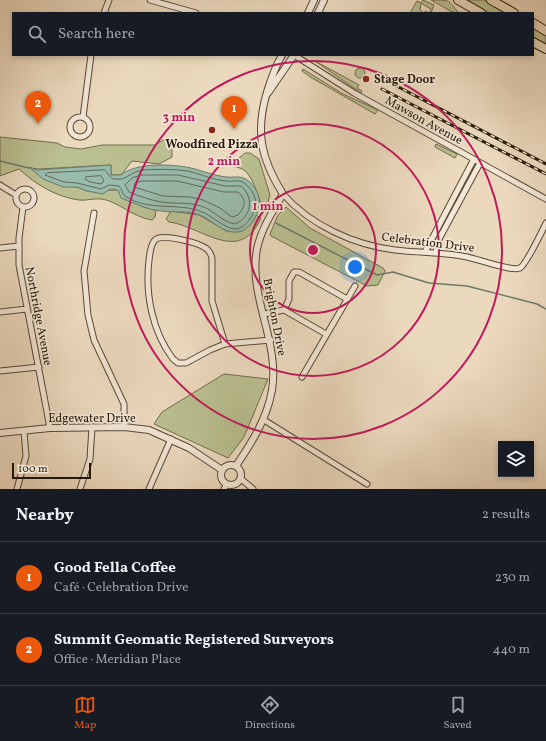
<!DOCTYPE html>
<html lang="en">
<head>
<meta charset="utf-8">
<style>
  body { margin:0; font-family:Vollkorn,serif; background:#242831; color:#f1f3f6 }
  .controls { position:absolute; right:12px; bottom:12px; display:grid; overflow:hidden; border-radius:0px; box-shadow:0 2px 6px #0003 }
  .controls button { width:36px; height:36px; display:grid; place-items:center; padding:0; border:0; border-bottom:1px solid #363941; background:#171b24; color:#f1f3f6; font:20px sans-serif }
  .scale { position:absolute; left:12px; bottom:10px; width:79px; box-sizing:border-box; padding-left:4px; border:2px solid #271908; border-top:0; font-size:11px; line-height:14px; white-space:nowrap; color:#271908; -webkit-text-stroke:3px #f2e6d5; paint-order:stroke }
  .you { position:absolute; left:355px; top:267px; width:14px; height:14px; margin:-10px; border:3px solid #fff; border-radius:50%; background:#1a73e8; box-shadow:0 0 0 6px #1a73e833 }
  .badge { display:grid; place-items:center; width:26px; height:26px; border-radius:50%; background:#ea580c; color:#fff; font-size:13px; font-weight:700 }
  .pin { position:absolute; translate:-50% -33px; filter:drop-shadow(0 1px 2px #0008) }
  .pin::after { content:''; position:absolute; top:21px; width:14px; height:12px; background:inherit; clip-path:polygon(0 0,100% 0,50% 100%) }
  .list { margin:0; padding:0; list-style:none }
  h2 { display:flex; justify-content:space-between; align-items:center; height:52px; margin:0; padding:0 16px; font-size:17px }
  h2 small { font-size:13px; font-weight:400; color:#9ea1a6 }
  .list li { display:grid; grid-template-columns:26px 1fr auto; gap:12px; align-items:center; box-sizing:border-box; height:72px; padding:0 16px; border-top:1px solid #363941 }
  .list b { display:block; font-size:15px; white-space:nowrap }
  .list p { margin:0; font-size:13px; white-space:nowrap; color:#9ea1a6 }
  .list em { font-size:13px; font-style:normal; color:#9ea1a6 }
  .icon { flex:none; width:22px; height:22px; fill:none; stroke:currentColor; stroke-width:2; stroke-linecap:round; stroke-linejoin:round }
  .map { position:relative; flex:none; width:546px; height:489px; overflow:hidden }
  .search { position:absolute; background:#171b24; box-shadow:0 2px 6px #0003; left:12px; right:12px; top:12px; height:44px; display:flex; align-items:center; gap:10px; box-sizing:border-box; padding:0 14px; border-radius:0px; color:#9ea1a6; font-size:15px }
  .sheet { height:196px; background:#171b24 }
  nav { display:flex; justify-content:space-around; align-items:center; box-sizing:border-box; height:56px; border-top:1px solid #363941; background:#171b24; font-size:11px; color:#9ea1a6 }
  nav a { display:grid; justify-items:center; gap:2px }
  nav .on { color:#ea580c }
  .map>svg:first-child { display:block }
  .green { fill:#b9bf90; stroke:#706c4c }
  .water { fill:#99bbab; stroke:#6b7a6a }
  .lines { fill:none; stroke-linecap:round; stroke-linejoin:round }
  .shore { stroke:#606a5a; stroke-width:1 }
  .stream { stroke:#6b7a6a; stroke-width:1.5 }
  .minor-casing { stroke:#584936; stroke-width:7 }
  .tertiary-casing { stroke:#584936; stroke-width:8 }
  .trunk-casing { stroke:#271908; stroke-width:10 }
  .minor { stroke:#f2e6d5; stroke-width:5 }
  .tertiary { stroke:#f2e6d5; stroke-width:6 }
  .trunk { stroke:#ebd9be; stroke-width:8 }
  .rail-casing { stroke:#271908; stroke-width:3 }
  .rail { stroke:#f2e6d5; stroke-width:1.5; stroke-dasharray:4.5; stroke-linecap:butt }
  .ring { fill:none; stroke:#c2185b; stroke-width:2 }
  .poi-dot { fill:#8f2418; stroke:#f2e6d5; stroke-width:1.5 }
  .labels { text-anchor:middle; stroke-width:3.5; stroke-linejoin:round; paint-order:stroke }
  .poi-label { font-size:12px; font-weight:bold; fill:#271908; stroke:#f2e6d5; text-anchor:start }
  .street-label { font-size:12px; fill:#271908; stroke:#f2e6d5 }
  .centre { fill:#c2185b; stroke:#f2e6d5; stroke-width:2 }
  .ring-label { font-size:12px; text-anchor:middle; font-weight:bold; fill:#c2185b; stroke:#f2e6d5; stroke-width:3.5; stroke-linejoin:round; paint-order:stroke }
</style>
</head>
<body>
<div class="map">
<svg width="546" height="489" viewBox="0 0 546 489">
  <rect width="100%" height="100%" fill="#ebd9be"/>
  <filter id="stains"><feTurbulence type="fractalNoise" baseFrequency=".005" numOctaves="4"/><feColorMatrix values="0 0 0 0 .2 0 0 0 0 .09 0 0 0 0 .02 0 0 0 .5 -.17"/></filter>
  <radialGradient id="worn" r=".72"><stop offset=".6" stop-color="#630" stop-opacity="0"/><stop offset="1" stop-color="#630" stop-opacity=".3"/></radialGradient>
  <path class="green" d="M423 0 434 5 431 13H426L425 11 429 13 431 9 421 3 420 10 424 13H410L417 1 421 3Z
    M431 0C453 0 447 0 459 13H454Z
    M466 0H484L508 13H490Z
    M533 27 546 34V44L533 37Z
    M315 61 359 85 357 88 362 91 361 93Z
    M355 73a5 5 0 1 1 10 0a5 5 0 1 1-10 0Z
    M303 69 343 94 378 110 375 114 312 78 302 71Z
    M0 137 57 143 65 147 81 149 102 145H155L163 140 167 141 172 150V157L159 164 132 161 121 175H111V165L39 169 30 168 63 186 77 187 87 191 118 190 143 207 156 210 155 217 152 220C132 217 116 200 101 199 94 198 86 201 79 200 56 197 35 184 19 169L0 176Z
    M436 144 457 154 455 158 435 147Z
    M245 153H250L259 159 270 195 267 206 260 202C258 194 251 174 244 170 239 167 236 168 232 164Z
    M286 207 310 228 383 268 385 271 378 285 367 286 271 236 270 234 278 215Z
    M171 211 199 215 228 232 253 221 256 215 261 218C240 266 201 226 169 222L166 219Z
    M224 374 268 379 244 437 228 458 154 424 162 412Z"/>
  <path class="water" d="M111 165V175H121C136 162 173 164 191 168 203 171 215 176 227 177 233 178 241 175 247 180 255 185 261 196 259 206 258 216 249 231 238 232 222 234 213 220 200 215 188 210 175 213 161 211 148 210 134 203 121 198L118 190 110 189 103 194 87 191 77 187H63L43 179 29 167 37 170Z"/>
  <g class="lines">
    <path class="shore" d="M105 170C111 176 108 180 121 179 126 179 133 171 143 170 157 169 174 169 188 171 201 174 213 180 226 181 232 182 240 179 244 183 252 188 258 200 255 209 252 216 247 225 240 228 229 233 213 216 202 212 180 202 148 212 125 196 122 193 122 189 119 186L109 185 101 189 77 183 64 182 45 175 47 173Z
      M142 175H178L225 186H241C254 197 252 217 235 224 222 222 214 210 201 206 187 202 174 204 161 202 150 200 139 196 129 192L125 185 132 178Z
      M101 176 104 181 101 184 90 182 85 179 86 177Z
      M143 181H177L224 192H238C247 200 245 207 238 215L232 217 220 208 203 200 190 197 163 196 134 187 135 183Z"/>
    <path class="stream" d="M0 161 29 168
      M276 223 377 275 393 272 429 283 467 286 537 304 546 309"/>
    <g class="minor-casing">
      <path id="minor" d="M150 0 196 13
        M104 13 109 0
        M294 55 354 93 546 199
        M70 127a10 10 0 1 1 20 0a10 10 0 1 1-20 0Z
        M83 117 91 55
        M0 185 16 195
        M16 198a9 9 0 1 1 18 0a9 9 0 1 1-18 0Z
        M283 194C310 225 354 245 395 250 419 253 443 252 467 257 477 259 513 272 520 268 526 265 542 231 546 223
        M23 207 19 238V265L50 428
        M94 213 84 271 88 315 94 340 124 404V427
        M0 248 19 246
        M425 252 474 159
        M436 253 438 241 480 163
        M284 310 289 299V281L294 272H299L347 299
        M0 312 27 309
        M264 314 284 310 326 334
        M225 344 212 301V260C212 256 210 252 207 249 200 243 162 233 155 240 150 245 150 254 149 260 145 294 152 331 173 359L178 363H186L210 350 225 344 271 340
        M0 371 39 367
        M302 377 355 286
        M264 420 367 484
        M241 479 253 489
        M17 489 26 456 24 431
        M80 489 90 459 92 427
        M149 489 171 439
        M224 489 227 484"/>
    </g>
    <g class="tertiary-casing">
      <path id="tertiary" d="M308 13 314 0
        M318 13 324 0
        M268 93 294 55
        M0 433 50 428 124 427 149 430 189 448 222 470
        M221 475a10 10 0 1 1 20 0a10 10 0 1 1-20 0Z
        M236 466C252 442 267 419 272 390 280 341 248 297 257 249 261 229 273 211 283 194 261 159 255 132 267 92 271 79 275 67 282 55"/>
    </g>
    <g class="trunk-casing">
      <path id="trunk" d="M458 0 481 13
        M491 0 514 13
        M533 23 546 31
        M533 42 546 49"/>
    </g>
    <use href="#minor" class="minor"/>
    <use href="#tertiary" class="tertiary"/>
    <use href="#trunk" class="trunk"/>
    <g class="rail-casing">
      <path id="rail" d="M387 81 546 164
        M382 89 546 174"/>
    </g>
    <use href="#rail" class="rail"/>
  </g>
  <g class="ring">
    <circle cx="313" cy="250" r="63"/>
    <circle cx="313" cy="250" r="126"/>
    <circle cx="313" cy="250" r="189"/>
  </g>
  <g class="poi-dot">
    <circle cx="366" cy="79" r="4"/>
    <circle cx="212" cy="130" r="4"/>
  </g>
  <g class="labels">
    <g class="poi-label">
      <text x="374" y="83">Stage Door</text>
      <text x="212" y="148" text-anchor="middle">Woodfired Pizza</text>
    </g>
    <g class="street-label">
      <text transform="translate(424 120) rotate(29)" y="4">Mawson Avenue</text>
      <text transform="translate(428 242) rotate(7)" y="4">Celebration Drive</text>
      <text transform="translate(39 316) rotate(79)" y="4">Northridge Avenue</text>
      <text transform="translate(275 317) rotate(79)" y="4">Brighton Drive</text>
      <text x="92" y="422">Edgewater Drive</text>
    </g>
  </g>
  <circle cx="313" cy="250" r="6" class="centre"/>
  <g class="ring-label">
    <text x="179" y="121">3 min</text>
    <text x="224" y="165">2 min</text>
    <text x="268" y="210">1 min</text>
  </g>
  <rect width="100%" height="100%" filter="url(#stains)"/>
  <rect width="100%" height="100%" fill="url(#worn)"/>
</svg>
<div class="controls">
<button><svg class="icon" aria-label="layers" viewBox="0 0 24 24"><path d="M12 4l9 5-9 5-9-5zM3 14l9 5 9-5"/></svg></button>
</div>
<div class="scale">100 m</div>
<div class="you"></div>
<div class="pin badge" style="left:234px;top:129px">1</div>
<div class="pin badge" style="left:38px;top:124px">2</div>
<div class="search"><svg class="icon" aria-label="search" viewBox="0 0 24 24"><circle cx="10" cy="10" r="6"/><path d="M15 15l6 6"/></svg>Search here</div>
</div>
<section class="sheet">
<h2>Nearby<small>2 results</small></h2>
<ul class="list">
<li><span class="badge">1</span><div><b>Good Fella Coffee</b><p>Café · Celebration Drive</p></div><em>230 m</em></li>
<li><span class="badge">2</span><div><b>Summit Geomatic Registered Surveyors</b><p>Office · Meridian Place</p></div><em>440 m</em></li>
</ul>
</section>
<nav>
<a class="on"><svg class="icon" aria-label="map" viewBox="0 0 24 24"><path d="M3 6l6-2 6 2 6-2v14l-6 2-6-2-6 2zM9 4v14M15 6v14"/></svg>Map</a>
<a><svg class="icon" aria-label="directions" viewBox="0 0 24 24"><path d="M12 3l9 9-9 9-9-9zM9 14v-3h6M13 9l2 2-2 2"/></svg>Directions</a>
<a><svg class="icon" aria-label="saved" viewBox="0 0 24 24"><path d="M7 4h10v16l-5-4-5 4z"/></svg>Saved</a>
</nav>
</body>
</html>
